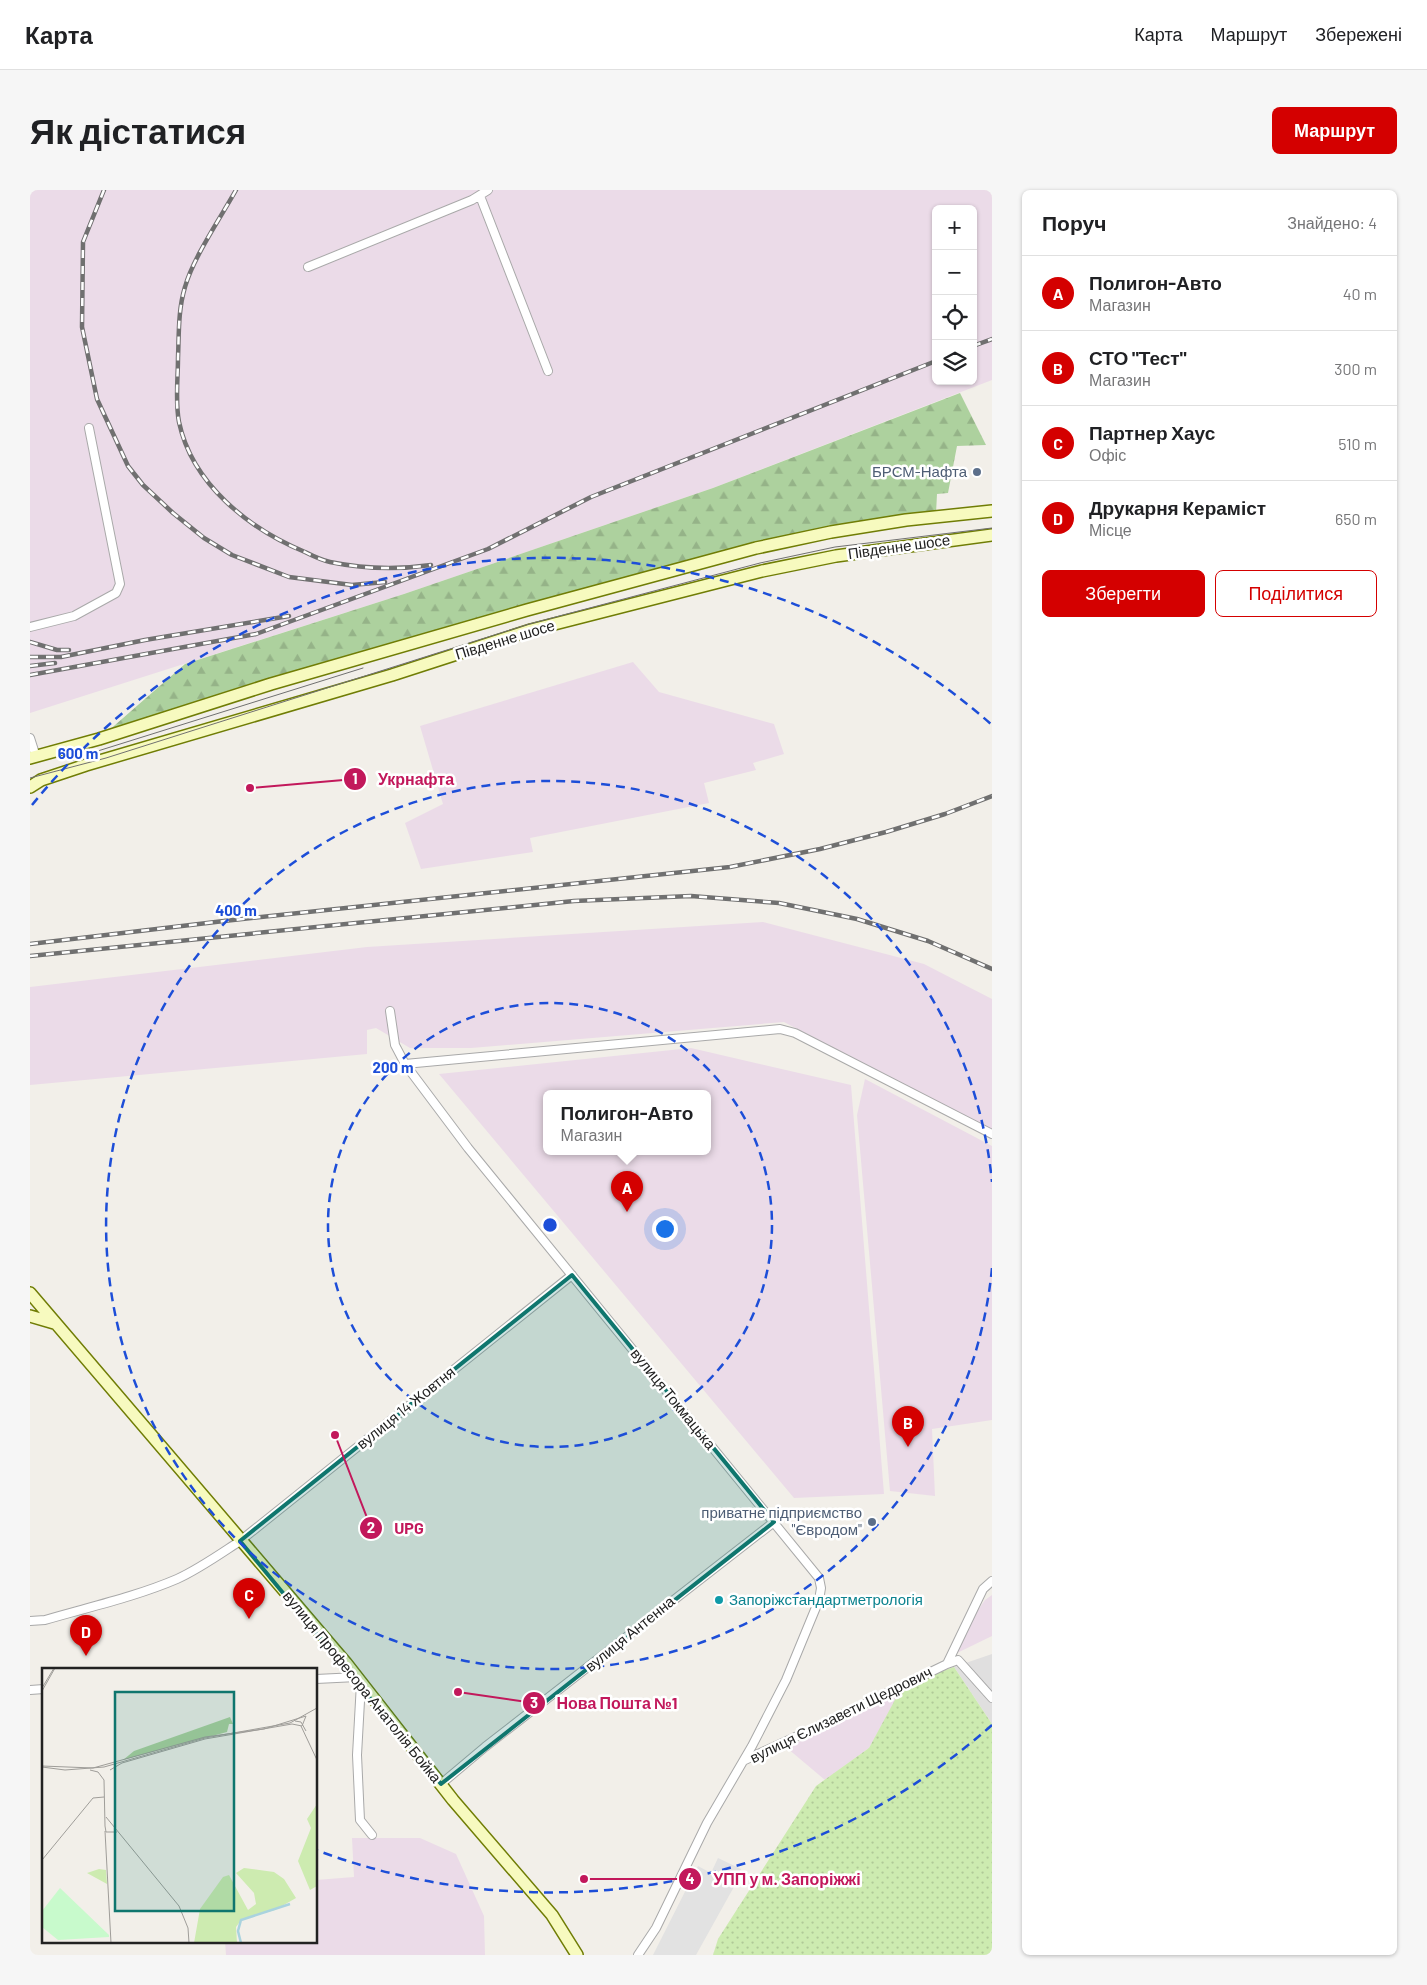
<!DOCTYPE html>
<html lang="uk">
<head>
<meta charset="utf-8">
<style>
  body { margin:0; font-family:Barlow,sans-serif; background:#f6f6f6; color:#202124 }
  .controls { position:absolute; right:15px; top:15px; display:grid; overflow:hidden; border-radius:8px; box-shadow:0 1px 4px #0004 }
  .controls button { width:45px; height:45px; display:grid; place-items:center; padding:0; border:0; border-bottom:1px solid #e0e0e0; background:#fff; color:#202124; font:25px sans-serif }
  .you { position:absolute; left:634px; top:1038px; width:18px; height:18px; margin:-12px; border:4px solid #fff; border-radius:50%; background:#1a73e8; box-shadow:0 0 0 8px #1a73e833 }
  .badge { display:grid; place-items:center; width:32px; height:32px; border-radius:50%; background:#d40000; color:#fff; font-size:16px; font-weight:700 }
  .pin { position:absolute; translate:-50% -41px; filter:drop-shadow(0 1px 2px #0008) }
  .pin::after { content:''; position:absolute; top:26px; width:18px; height:15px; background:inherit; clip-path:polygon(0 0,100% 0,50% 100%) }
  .popup { position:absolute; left:513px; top:900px; width:168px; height:65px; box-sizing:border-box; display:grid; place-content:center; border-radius:8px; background:#fff; filter:drop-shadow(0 1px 4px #0005); font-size:16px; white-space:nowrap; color:#757577 }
  .popup b { font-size:19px; color:#202124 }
  .popup::after { content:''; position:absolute; left:50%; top:100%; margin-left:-10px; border:10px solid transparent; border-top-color:#fff }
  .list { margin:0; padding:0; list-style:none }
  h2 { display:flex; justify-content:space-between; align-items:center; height:65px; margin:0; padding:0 20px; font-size:21px }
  h2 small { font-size:16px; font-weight:400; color:#757577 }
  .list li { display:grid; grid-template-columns:32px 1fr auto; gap:15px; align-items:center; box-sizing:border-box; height:75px; padding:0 20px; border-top:1px solid #e0e0e0 }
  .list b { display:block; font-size:19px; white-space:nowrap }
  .list p { margin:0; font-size:16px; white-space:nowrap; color:#757577 }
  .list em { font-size:16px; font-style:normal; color:#757577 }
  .actions { display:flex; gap:10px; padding:15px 20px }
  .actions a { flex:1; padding:11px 0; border:1px solid #d40000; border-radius:8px; text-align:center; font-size:18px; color:#d40000 }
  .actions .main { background:#d40000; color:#fff }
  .icon { flex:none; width:28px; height:28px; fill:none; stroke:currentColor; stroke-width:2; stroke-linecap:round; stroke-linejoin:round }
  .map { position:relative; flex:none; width:962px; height:1765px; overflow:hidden; border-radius:8px }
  header { display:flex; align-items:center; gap:30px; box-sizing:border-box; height:70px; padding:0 25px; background:#fff; border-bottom:1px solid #e0e0e0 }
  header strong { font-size:24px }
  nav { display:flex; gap:28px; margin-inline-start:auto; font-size:18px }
  .intro { display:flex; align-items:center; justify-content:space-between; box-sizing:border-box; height:120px; padding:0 30px }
  h1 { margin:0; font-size:35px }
  .button { padding:12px 22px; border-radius:8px; background:#d40000; color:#fff; font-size:18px; font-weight:700 }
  main { display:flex; gap:30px; padding:0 30px }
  aside { flex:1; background:#fff; border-radius:8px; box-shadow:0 1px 4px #0004 }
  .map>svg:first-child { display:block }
  .residential { fill:#e0dfdf }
  .industrial { fill:#ebdbe8; fill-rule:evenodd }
  .forest { fill:url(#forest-firs) }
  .garden { fill:url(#garden-dots) }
  .parking { fill:#e2e2e2 }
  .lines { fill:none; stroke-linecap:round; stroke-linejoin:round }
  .minor-casing { stroke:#a9a9a9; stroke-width:10 }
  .secondary-casing { stroke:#707d05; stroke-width:14 }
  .minor { stroke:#fff; stroke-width:8 }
  .secondary { stroke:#f7fabf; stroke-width:11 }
  .tram { stroke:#707070; stroke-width:1 }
  .rail-casing { stroke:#707070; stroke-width:4.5 }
  .rail { stroke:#fff; stroke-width:2.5; stroke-dasharray:8; stroke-linecap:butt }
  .marked { fill:#0f766e; fill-opacity:0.2; stroke:#0f766e; stroke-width:4; stroke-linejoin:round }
  .ring { fill:none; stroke:#1d4ed8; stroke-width:2.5; stroke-dasharray:9 6 }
  .service-dot { fill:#5c6f8a; stroke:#fff; stroke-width:2 }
  .culture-dot { fill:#0f9aa8; stroke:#fff; stroke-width:2 }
  .labels { text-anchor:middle; stroke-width:5; stroke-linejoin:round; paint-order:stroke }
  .service-label { font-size:15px; fill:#4e5e75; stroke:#fff; text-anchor:end }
  .street-label { font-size:15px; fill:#222; stroke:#fff }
  .culture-label { font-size:15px; fill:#0d838f; stroke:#fff; text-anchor:start }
  .inset-river { fill:none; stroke:#aad3df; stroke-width:2.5 }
  .inset-road { fill:none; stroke:#9f9d99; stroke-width:1 }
  .view { fill:#0f766e; fill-opacity:0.15; stroke:#0f766e; stroke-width:2.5 }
  .inset-edge { fill:none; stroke:#222; stroke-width:2.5 }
  .centre { fill:#1d4ed8; stroke:#fff; stroke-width:2.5 }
  .ring-label { font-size:15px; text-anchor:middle; font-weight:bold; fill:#1d4ed8; stroke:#fff; stroke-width:5; stroke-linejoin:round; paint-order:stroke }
  .leader { fill:none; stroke:#c2185b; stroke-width:2 }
  .callout-dot { fill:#c2185b; stroke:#fff; stroke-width:2 }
  .mark-label { font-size:15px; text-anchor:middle; font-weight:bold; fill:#fff }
  .callout-label { font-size:16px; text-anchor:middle; font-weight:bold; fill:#c2185b; stroke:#fff; stroke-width:5; stroke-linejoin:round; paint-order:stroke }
</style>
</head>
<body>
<header>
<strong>Карта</strong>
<nav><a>Карта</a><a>Маршрут</a><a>Збережені</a></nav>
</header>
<div class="intro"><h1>Як дістатися</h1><a class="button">Маршрут</a></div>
<main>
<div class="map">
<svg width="962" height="1765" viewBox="0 0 962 1765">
  <defs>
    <pattern id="forest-firs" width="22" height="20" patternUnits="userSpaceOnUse" patternTransform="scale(1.25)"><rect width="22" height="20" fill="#add19e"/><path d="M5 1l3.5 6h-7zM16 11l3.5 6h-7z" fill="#95b388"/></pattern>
    <pattern id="garden-dots" width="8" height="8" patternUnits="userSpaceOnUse" patternTransform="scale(1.25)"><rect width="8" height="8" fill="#cdebb0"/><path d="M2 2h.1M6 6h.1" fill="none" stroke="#b0c997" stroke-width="1.8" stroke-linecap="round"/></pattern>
  </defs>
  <rect width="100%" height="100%" fill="#f2efe9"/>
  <path class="residential" d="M962 1464V1534L924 1477Z"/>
  <path class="industrial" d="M0 0H962V190L683 298 374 404 0 523ZM906 19H943V191H906Z
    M603 472 629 502 744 534 754 564 723 573 726 580 674 593 679 613 500 648 503 662 391 679 375 633 413 614 390 536Z
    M733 732 894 774 962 809V941L754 832 441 858H380L346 838 337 840V864L0 895V797L337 757Z
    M661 858 821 895 854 1304 764 1308 409 884ZM517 903H677V961H517Z
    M835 889 962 956V1230L902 1239 905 1306 860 1301 827 925Z
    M962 1405V1446L927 1463 924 1455 955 1410Z
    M873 1500 839 1558 795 1590 757 1558Z
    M322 1648H390L426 1664 454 1726 455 1765H196L195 1751H286V1690L324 1687Z"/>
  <path class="forest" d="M930 203 956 255 927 256 918 303 907 304 906 324 726 358 69 549 155 474 374 404 683 298Z"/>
  <path class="garden" d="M924 1477 962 1534V1765H683L688 1749 786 1596 839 1558 873 1495Z"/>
  <path class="parking" d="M688 1668 711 1679 705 1695 666 1765H623L668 1676 681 1683Z"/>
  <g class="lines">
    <g class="minor-casing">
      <path id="minor" d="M450 6 518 181
        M278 77 442 10 458 0
        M0 437 44 426 86 403 90 394 59 238
        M0 548 6 567
        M360 821 365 855 375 874 438 958 789 1388 791 1398 789 1410 756 1490 722 1556 677 1633 626 1738 608 1765
        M375 874 750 839 765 843 962 944
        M0 1431 15 1430C59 1417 105 1407 147 1389 169 1379 190 1364 210 1351L542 1085
        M917 1474 928 1470 962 1508
        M286 1489 327 1487
        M331 1493 327 1565 330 1630 342 1645
        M0 1500 14 1499
        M715 1570 785 1538 917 1474 953 1399 962 1391
        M411 1594 455 1557 744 1332"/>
    </g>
    <g class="secondary-casing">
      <path id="secondary" d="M0 568 69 549 241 494 497 420 726 358 801 342 876 330 962 321
        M0 597 11 590 56 575 362 485 501 440 732 381 806 366 962 345
        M0 1103 316 1473 423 1610 522 1725 547 1765
        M0 1126 24 1133"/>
    </g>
    <use href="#minor" class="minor"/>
    <use href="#secondary" class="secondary"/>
    <path class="tram" d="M39 570 333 478
      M0 588 76 568 499 434 730 373 805 357 962 338"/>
    <g class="rail-casing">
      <path id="rail" d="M74 0 53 52 52 137 67 209 98 276 113 295 143 323 174 348 202 365 259 387 322 395 355 392
        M206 0C191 27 163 68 155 97 148 120 149 144 148 168 148 188 145 212 149 232 162 294 219 339 275 362 283 366 291 370 300 372 334 379 366 380 401 375
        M943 156 962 149
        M0 452 27 460H39
        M0 467H31L115 450 259 426
        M0 476 25 473
        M0 485 226 444 458 359 561 307 906 171
        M0 754 194 731 700 677 790 659 856 642 915 624 962 606
        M0 766 544 711 661 706 749 713 827 729 898 751 962 779"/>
    </g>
    <use href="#rail" class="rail"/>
  </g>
  <path class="marked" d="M542 1085 744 1332 411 1594 210 1351Z"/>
  <g class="ring">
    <circle cx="520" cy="1035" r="222"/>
    <path d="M962 1078A444 444 0 1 1 962 992"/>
    <path d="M962 1535A667 667 0 0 1 286 1660M2 615A667 667 0 0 1 962 535"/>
  </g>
  <g class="service-dot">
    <circle cx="947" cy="282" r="5"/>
    <circle cx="842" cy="1332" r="5"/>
  </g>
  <circle class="culture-dot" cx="689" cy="1410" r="5"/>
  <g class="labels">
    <g class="service-label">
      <text x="937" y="287">БРСМ-Нафта</text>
      <text x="832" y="1328">приватне підприємство<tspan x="832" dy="17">"Євродом"</tspan></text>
    </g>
    <g class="street-label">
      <text transform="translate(869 357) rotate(-8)" y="5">Південне шосе</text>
      <text transform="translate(475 450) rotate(-17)" y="5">Південне шосе</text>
      <text transform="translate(643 1209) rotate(51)" y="5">вулиця Токмацька</text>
      <text transform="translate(376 1218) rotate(-39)" y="5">вулиця 14 Жовтня</text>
      <text transform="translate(600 1444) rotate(-39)" y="5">вулиця Антенна</text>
      <text transform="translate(332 1497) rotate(51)" y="5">вулиця Професора Анатолія Бойка</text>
      <text transform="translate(811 1525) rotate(-26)" y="5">вулиця Єлизавети Щедрович</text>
    </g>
    <g class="culture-label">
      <text x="699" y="1415">Запоріжстандартметрологія</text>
    </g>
  </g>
  <g transform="translate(12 1478)">
    <rect width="275" height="275" fill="#f2efe9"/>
    <path d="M57 201 64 202 65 216 45 205Z" fill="#cdebb0"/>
    <path d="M188 49 191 56H187L185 64 81 92 92 83Z" fill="#add19e"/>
    <path d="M18 220 67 267V269L16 272 0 259V243Z" fill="#c8facc"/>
    <path d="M275 136V218L268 222 256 193 269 160 265 151ZM202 200 232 204 242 211 254 230 233 242 200 251 194 259 195 275H152L158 241 181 209 187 207 206 242 214 236 212 225 194 205Z" fill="#cdebb0"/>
    <path class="inset-river" d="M199 275 196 263 199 252 248 236"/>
    <path class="inset-road" d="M0 20 12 0M0 23 13 0M253 53 259 54 264 63M259 58 275 92M0 98 51 100 163 69 222 61 264 48 260 58 250 56 163 71 80 95 68 102M0 99 23 102 62 99 163 70 248 55 275 40M48 102 56 104 62 112 63 158M64 149 137 238 146 260 147 275M63 158 64 164H75M63 163 69 275M0 192 51 130 62 129"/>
    <path class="view" d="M73 24H192V243H73Z"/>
    <rect width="275" height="275" class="inset-edge"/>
  </g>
  <circle cx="520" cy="1035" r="8" class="centre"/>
  <g class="ring-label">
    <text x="48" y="569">600 m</text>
    <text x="206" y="726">400 m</text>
    <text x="363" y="883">200 m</text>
  </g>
  <path class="leader" d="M220 598L325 589M305 1245L341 1338M428 1502L504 1513M554 1689L660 1689"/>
  <g class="callout-dot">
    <circle cx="220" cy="598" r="5"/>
    <circle cx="305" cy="1245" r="5"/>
    <circle cx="428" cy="1502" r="5"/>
    <circle cx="554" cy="1689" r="5"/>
    <circle cx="325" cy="589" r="12"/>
    <circle cx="341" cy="1338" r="12"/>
    <circle cx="504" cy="1513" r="12"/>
    <circle cx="660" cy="1689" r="12"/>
  </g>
  <g class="mark-label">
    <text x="325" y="594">1</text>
    <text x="341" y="1343">2</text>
    <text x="504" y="1518">3</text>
    <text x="660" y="1694">4</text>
  </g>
  <g class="callout-label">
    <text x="386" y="595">Укрнафта</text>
    <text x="379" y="1344">UPG</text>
    <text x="587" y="1519">Нова Пошта №1</text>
    <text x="757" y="1695">УПП у м. Запоріжжі</text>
  </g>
</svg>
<div class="controls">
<button>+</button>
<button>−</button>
<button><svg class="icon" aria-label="locate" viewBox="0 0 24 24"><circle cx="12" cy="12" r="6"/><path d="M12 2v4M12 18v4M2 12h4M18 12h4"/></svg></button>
<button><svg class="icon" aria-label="layers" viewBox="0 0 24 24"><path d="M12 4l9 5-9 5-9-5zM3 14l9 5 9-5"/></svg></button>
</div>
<div class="you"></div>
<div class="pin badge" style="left:597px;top:1022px">A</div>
<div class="popup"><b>Полигон-Авто</b>Магазин</div>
<div class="pin badge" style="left:878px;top:1257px">B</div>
<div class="pin badge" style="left:219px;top:1429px">C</div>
<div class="pin badge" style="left:56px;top:1466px">D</div>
</div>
<aside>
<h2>Поруч<small>Знайдено: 4</small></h2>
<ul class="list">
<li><span class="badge">A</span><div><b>Полигон-Авто</b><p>Магазин</p></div><em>40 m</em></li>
<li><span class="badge">B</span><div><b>СТО &quot;Тест&quot;</b><p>Магазин</p></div><em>300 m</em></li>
<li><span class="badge">C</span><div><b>Партнер Хаус</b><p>Офіс</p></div><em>510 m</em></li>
<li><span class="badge">D</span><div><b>Друкарня Кераміст</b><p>Місце</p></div><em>650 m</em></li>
</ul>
<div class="actions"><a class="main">Зберегти</a><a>Поділитися</a></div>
</aside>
</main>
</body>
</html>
